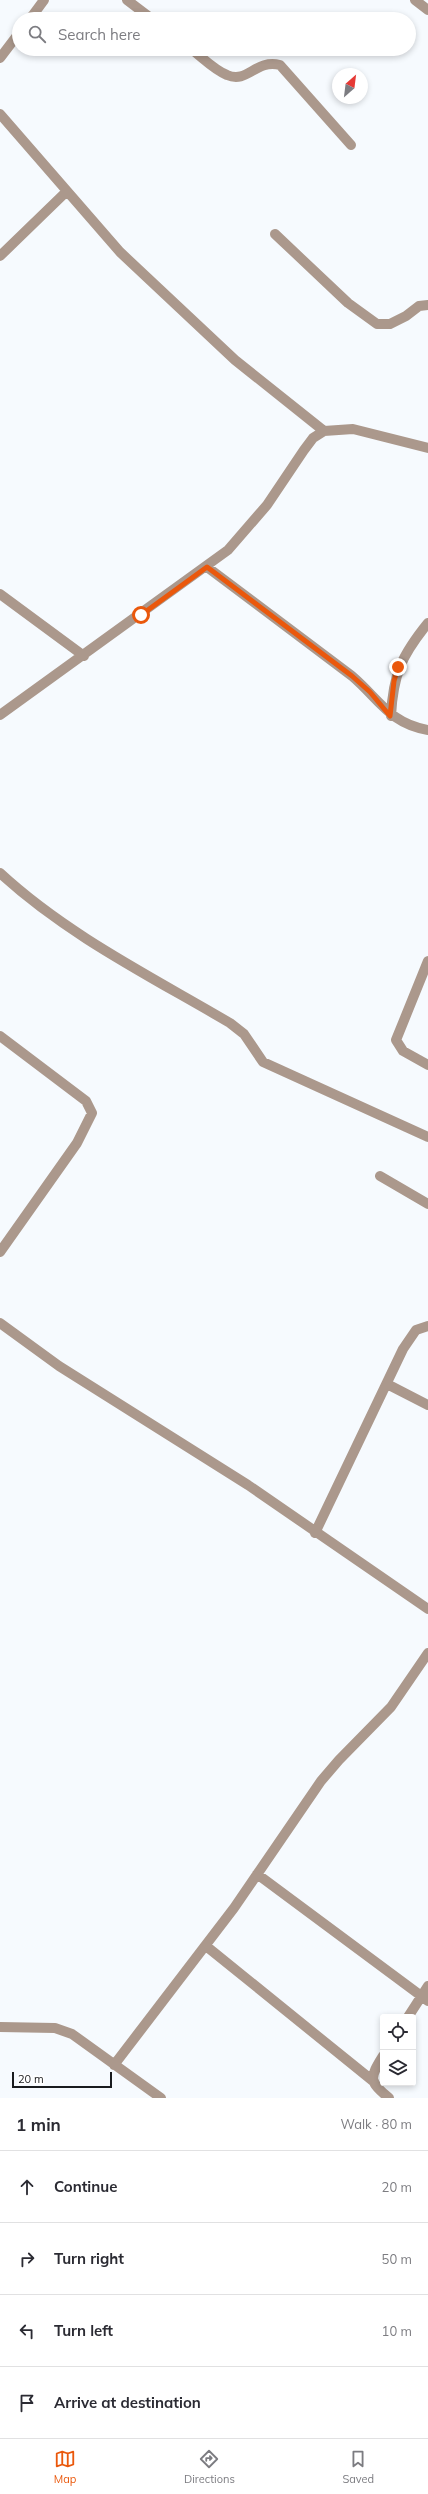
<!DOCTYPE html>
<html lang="en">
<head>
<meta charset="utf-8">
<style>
  body { margin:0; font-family:Mulish,sans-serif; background:#f7f7f7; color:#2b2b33 }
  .controls { position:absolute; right:12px; bottom:12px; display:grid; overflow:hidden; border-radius:4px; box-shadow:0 2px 6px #0003 }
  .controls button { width:36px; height:36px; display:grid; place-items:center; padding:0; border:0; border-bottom:1px solid #e1e1e2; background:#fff; color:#2b2b33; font:20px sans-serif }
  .compass { position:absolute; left:332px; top:68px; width:36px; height:36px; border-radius:50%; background:#fff; box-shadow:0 2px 6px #0003; rotate:28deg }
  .scale { position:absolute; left:12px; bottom:10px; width:100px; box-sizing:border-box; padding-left:4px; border:2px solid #191b1e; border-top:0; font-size:11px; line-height:14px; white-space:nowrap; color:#191b1e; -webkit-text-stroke:3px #fff; paint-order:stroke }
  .stop { position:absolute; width:12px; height:12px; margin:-9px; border:3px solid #ea580c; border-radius:50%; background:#fff }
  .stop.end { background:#ea580c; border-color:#fff; box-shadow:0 1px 4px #0008 }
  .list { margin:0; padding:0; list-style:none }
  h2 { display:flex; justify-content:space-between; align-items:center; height:52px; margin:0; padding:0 16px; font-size:17px }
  h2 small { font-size:13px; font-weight:400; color:#7c7c81 }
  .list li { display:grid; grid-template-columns:26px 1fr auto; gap:12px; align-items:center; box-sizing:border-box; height:72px; padding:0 16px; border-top:1px solid #e1e1e2 }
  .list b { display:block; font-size:15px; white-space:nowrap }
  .list em { font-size:13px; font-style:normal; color:#7c7c81 }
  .icon { flex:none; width:22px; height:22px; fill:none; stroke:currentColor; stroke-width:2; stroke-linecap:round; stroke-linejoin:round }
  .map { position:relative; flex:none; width:428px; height:2098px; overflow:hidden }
  .search { position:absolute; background:#fff; box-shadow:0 2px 6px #0003; left:12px; right:12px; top:12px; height:44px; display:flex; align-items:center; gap:10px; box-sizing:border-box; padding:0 14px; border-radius:22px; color:#7c7c81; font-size:15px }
  .sheet { height:340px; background:#fff }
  nav { display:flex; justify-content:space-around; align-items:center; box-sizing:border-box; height:56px; border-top:1px solid #e1e1e2; background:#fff; font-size:11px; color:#7c7c81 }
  nav a { display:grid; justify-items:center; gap:2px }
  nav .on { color:#ea580c }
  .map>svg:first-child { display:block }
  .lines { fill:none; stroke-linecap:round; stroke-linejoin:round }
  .minor { stroke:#ab988c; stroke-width:10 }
  .route { stroke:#ea580c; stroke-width:5 }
</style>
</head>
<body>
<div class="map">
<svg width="428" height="2098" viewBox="0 0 428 2098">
  <rect width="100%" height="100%" fill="#f6fafe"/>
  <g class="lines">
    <path class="minor" d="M127 0 152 19
      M415 0 428 10
      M30 19 44 0
      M191 49C202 57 214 70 227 75 248 84 255 59 280 65L351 145
      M0 58 19 33
      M0 114 120 252 235 360 324 431
      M275 234 348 303 377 324H390L406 316 419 306 428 305
      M0 256 66 192
      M207 567 352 676C379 699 390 724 428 730
      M0 594 84 656
      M0 715 228 550 267 505 304 450 313 438 324 431 353 429 428 448
      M391 716C393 674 402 655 428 623
      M0 873C67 935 152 977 230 1023L244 1034 263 1062 428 1137
      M428 961 396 1040 403 1051 428 1065
      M0 1036 86 1101 92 1113 77 1143 0 1252
      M380 1176 428 1204
      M0 1323 59 1366 248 1485 428 1609
      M387 1384 428 1405
      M315 1533 403 1349 416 1330 428 1326
      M257 1874 428 2001
      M206 1946 373 2081
      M408 2017 428 1986
      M0 2027 55 2028 72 2034 161 2098
      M383 2056C369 2078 369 2082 389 2098
      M114 2065 234 1908 321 1781 339 1760 391 1707 428 1653"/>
  </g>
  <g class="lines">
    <path class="route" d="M141 615 207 567 352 676 370 692 390 716 394 681 398 667"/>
  </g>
</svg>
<div class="controls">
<button><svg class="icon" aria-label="locate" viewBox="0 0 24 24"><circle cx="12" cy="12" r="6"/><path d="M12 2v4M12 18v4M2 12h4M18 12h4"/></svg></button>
<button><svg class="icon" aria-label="layers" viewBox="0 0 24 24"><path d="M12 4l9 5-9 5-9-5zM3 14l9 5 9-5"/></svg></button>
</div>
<svg class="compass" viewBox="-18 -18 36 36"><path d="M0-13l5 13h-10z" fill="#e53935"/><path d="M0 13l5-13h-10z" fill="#7c7c81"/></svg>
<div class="scale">20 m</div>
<div class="stop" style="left:141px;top:615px"></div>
<div class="stop end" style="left:398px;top:667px"></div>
<div class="search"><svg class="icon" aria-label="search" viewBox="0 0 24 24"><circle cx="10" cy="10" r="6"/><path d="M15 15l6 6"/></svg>Search here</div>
</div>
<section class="sheet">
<h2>1 min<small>Walk · 80 m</small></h2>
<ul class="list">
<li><svg class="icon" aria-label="ahead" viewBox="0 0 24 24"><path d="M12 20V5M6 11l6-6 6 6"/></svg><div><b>Continue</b></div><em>20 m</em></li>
<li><svg class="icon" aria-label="right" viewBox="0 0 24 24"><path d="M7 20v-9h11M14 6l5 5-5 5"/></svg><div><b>Turn right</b></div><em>50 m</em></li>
<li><svg class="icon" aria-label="left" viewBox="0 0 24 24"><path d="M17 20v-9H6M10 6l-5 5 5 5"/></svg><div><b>Turn left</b></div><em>10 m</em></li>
<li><svg class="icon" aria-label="arrive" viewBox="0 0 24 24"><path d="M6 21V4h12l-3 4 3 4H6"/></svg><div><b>Arrive at destination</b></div></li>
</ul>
</section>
<nav>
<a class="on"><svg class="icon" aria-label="map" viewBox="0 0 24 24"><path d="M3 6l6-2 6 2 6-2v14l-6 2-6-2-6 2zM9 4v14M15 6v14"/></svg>Map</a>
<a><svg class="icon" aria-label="directions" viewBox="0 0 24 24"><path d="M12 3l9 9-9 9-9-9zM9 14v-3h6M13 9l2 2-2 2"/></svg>Directions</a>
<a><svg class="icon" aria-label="saved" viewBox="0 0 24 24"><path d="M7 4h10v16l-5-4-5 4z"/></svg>Saved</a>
</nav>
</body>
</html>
